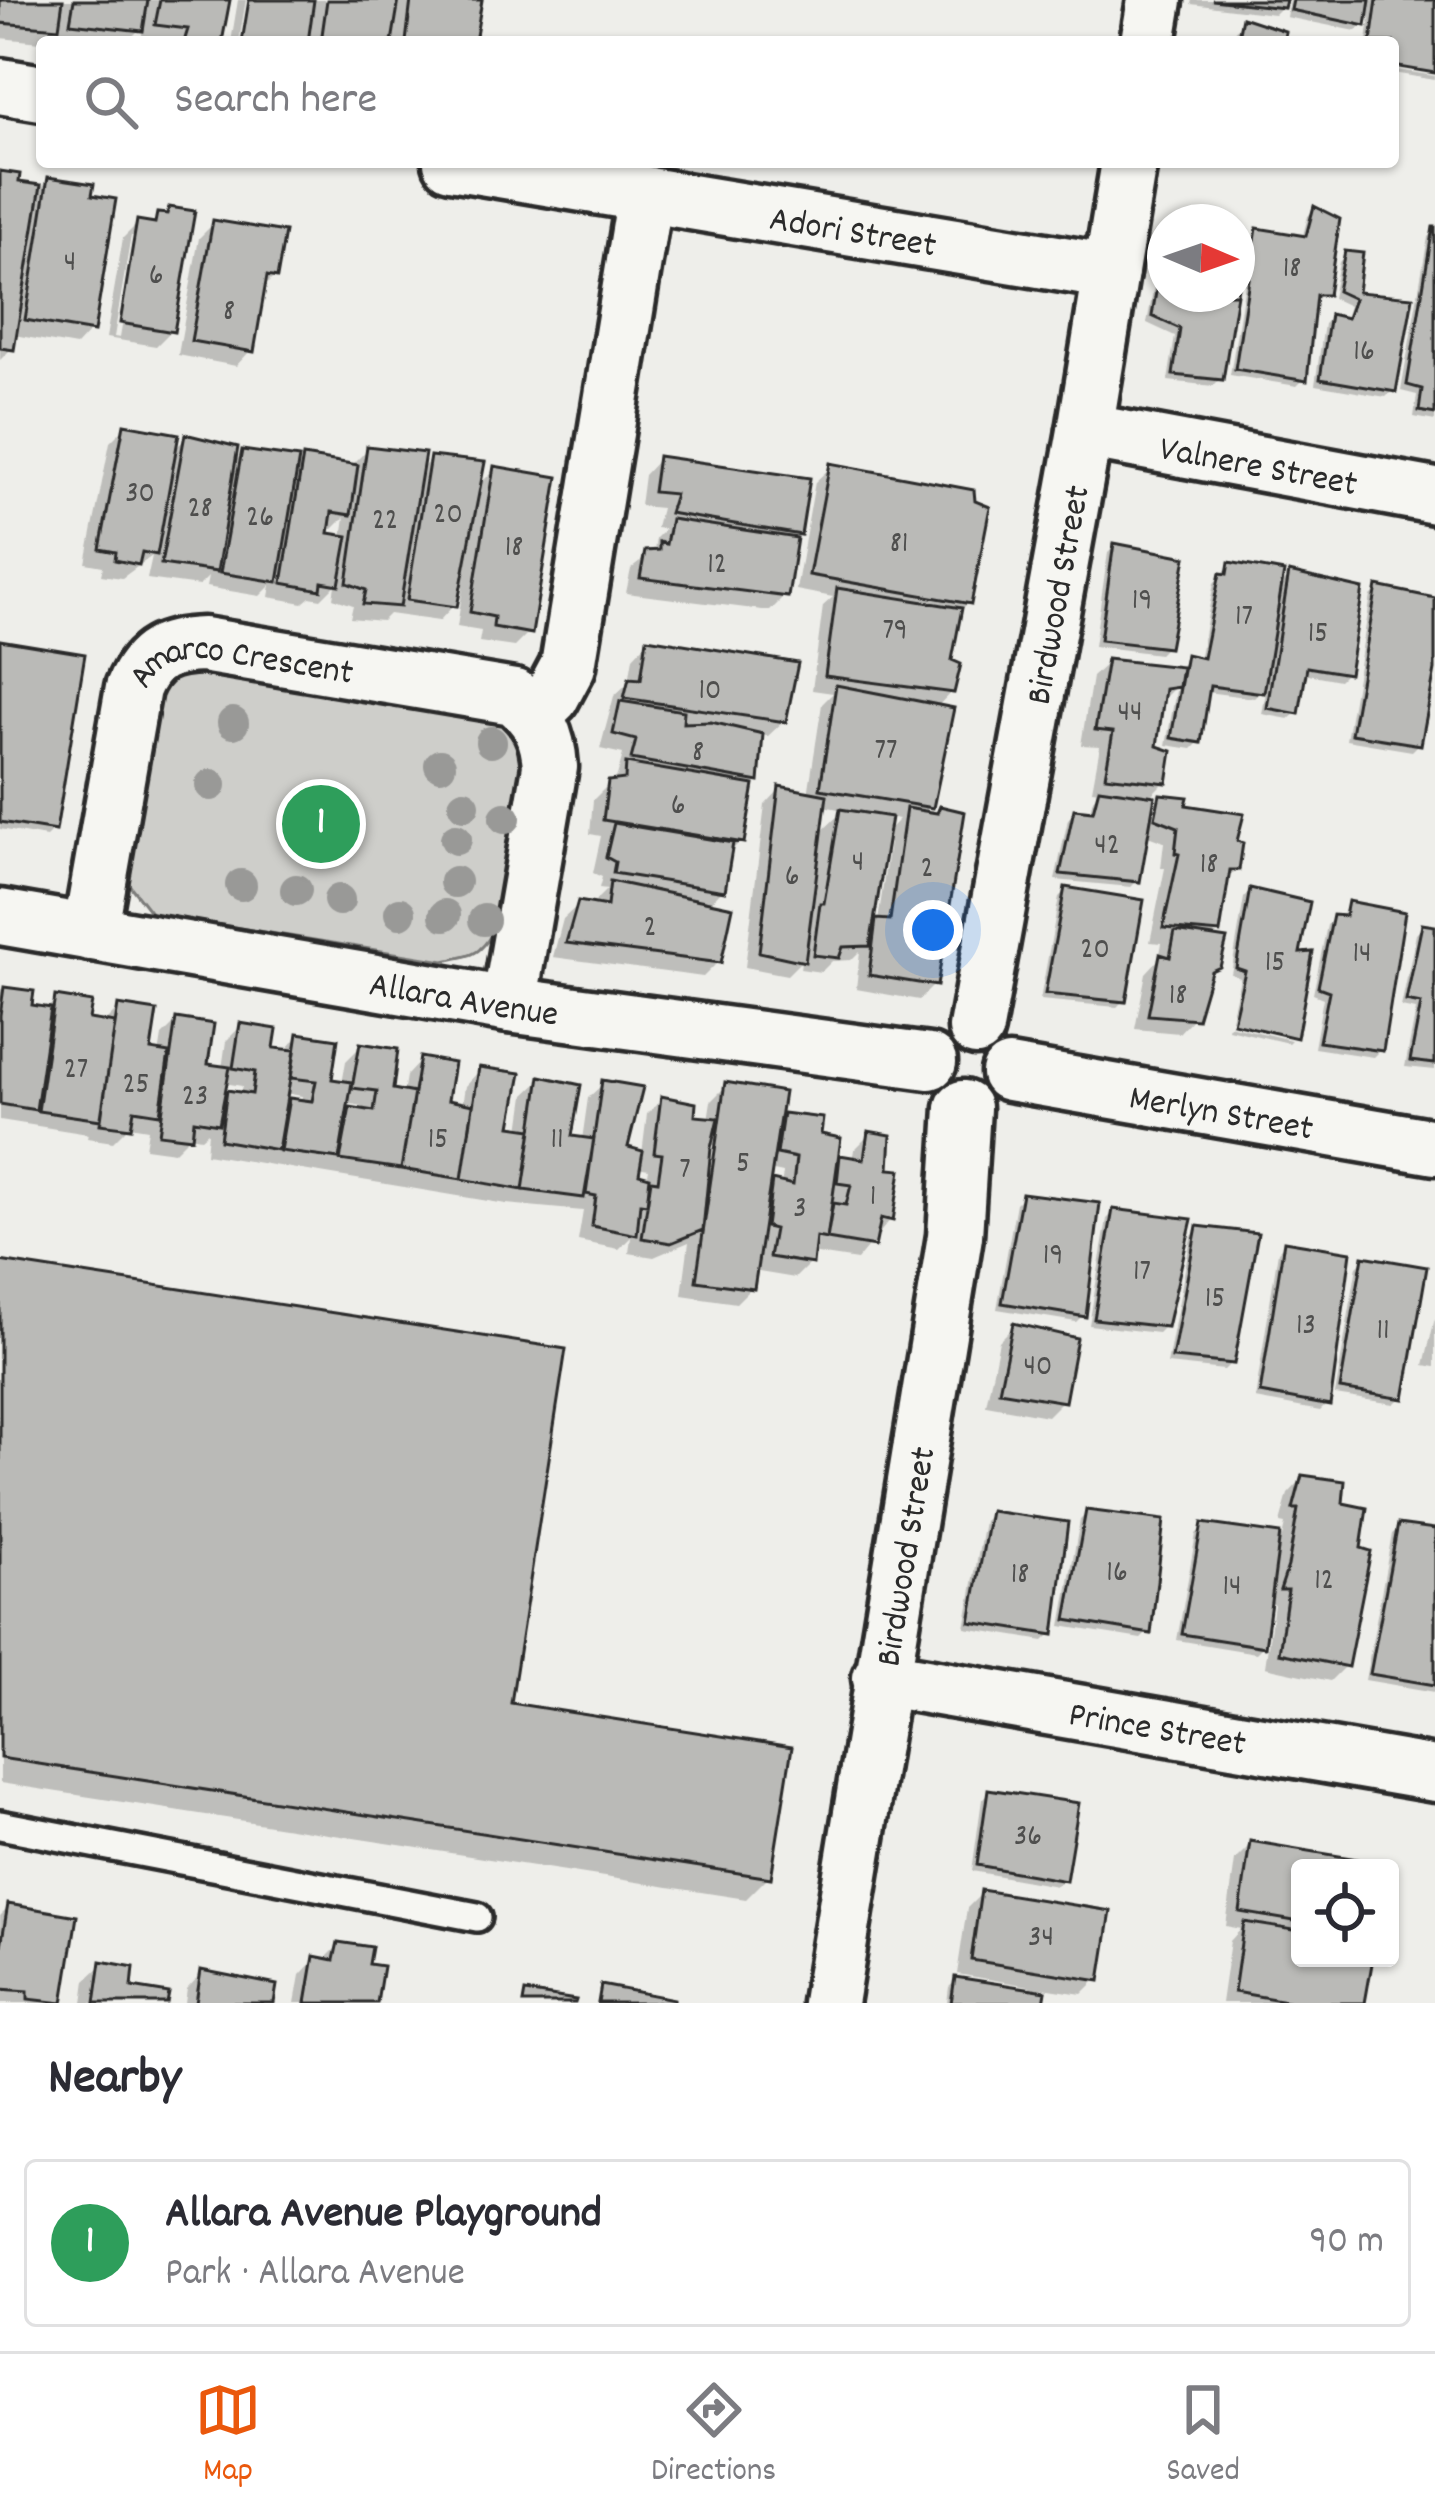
<!DOCTYPE html>
<html lang="en">
<head>
<meta charset="utf-8">
<style>
  body { margin:0; font-family:Dekko,sans-serif; background:#f7f7f7; color:#2b2b33 }
  .controls { position:absolute; right:36px; bottom:36px; display:grid; overflow:hidden; border-radius:12px; box-shadow:0 3px 9px #0004 }
  .controls button { width:108px; height:108px; display:grid; place-items:center; padding:0; border:0; border-bottom:3px solid #e1e1e2; background:#fff; color:#2b2b33; font:60px sans-serif }
  .compass { position:absolute; left:1147px; top:204px; width:108px; height:108px; border-radius:50%; background:#fff; box-shadow:0 3px 9px #0004; rotate:92deg }
  .you { position:absolute; left:933px; top:930px; width:42px; height:42px; margin:-30px; border:9px solid #fff; border-radius:50%; background:#1a73e8; box-shadow:0 0 0 18px #1a73e833 }
  .badge { display:grid; place-items:center; width:78px; height:78px; border-radius:50%; background:#ea580c; color:#fff; font-size:39px; font-weight:700 }
  .pin { position:absolute; translate:-50% -50%; border:6px solid #fff; box-shadow:0 3px 12px #0006 }
  .list { margin:0; padding:0; list-style:none }
  h2 { display:flex; justify-content:space-between; align-items:center; height:156px; margin:0; padding:0 48px; font-size:51px }
  h2 small { font-size:39px; font-weight:400; color:#7c7c81 }
  .list li { display:grid; grid-template-columns:78px 1fr auto; gap:36px; align-items:center; box-sizing:border-box; height:168px; margin:0 24px 24px; padding:0 24px; border:3px solid #e1e1e2; border-radius:12px }
  .list b { display:block; font-size:45px; white-space:nowrap }
  .list p { margin:0; font-size:39px; white-space:nowrap; color:#7c7c81 }
  .list em { font-size:39px; font-style:normal; color:#7c7c81 }
  .icon { flex:none; width:66px; height:66px; fill:none; stroke:currentColor; stroke-width:2; stroke-linecap:round; stroke-linejoin:round }
  .map { position:relative; flex:none; width:1435px; height:2003px; overflow:hidden }
  .search { position:absolute; background:#fff; box-shadow:0 3px 9px #0004; left:36px; right:36px; top:36px; height:132px; display:flex; align-items:center; gap:30px; box-sizing:border-box; padding:0 42px; border-radius:12px; color:#7c7c81; font-size:45px }
  .sheet { height:348px; background:#fff }
  nav { display:flex; justify-content:space-around; align-items:center; box-sizing:border-box; height:168px; border-top:3px solid #e1e1e2; background:#fff; font-size:33px; color:#7c7c81 }
  nav a { display:grid; justify-items:center; gap:6px }
  nav .on { color:#ea580c }
  .map>svg:first-child { display:block }
  .green { fill:#cececa; stroke:#7c7c7a; stroke-width:3 }
  .shadow { fill:#0003; fill-rule:evenodd }
  .building { fill:#babab7; stroke:#2b2b2b; stroke-width:3 }
  .lines { fill:none; stroke-linecap:round; stroke-linejoin:round }
  .lane-casing { stroke:#2b2b2b; stroke-width:36 }
  .street-casing { stroke:#2b2b2b; stroke-width:63 }
  .lane { stroke:#f6f6f2; stroke-width:27 }
  .street { stroke:#f6f6f2; stroke-width:54 }
  .tree { fill:#999997 }
  .labels { text-anchor:middle; stroke-width:9; stroke-linejoin:round; paint-order:stroke }
  .number-label { font-size:30px; fill:#4f4f4e }
  .street-label { font-size:36px; fill:#2b2b2b; stroke:#f6f6f2 }
</style>
</head>
<body>
<div class="map">
<svg width="1435" height="2003" viewBox="0 0 1435 2003">
  <rect width="100%" height="100%" fill="#eeeeea"/>
  <filter id="ink" filterUnits="userSpaceOnUse"><feTurbulence type="fractalNoise" baseFrequency=".00833" numOctaves="2"/><feDisplacementMap in="SourceGraphic" scale="24" xChannelSelector="R" yChannelSelector="G"/><feConvolveMatrix kernelMatrix="1 2 1 2 8 2 1 2 1" color-interpolation-filters="sRGB"/></filter>
  <g filter="url(#ink)">
    <path class="green" d="M190 669 491 715C515 728 522 747 523 774 516 817 513 920 480 949 472 957 455 958 444 961L152 914 120 873 146 698Z"/>
    <path class="shadow" d="M0 0H227L219 42 141 39 144 25 127 42 57 38 59 24 41 42 0 38Z
      M238 0H246L239 42H231Z
      M252 0H479L472 42H245Z
      M1192 0H1288L1274 14 1191 4Z
      M1289 0H1435V70L1393 63V42H1367L1370 18 1356 31 1286 17Z
      M1243 21 1281 42H1226Z
      M1393 69 1435 76V80L1393 73Z
      M0 174 15 184 41 188 49 180 91 330 76 346 14 335 11 349 0 360Z
      M1315 209 1325 293 1312 301 1304 379 1297 386 1230 375 1252 239 1258 232 1302 239 1308 216Z
      M170 210 171 331 156 346 106 338 123 238 138 223 149 225ZM131 236H137L120 338 114 337Z
      M214 223 274 277 262 289 251 350 236 366 178 355 199 238Z
      M1165 227V294H1234L1220 379 1213 386 1168 381 1175 336 1147 323Z
      M1434 230 1435 421 1414 417 1417 395 1401 391 1428 237Z
      M1346 254 1355 294 1393 390 1386 397 1315 385 1324 324 1331 317 1344 321 1349 306 1332 298 1339 262Z
      M125 427 173 451 186 438 232 464 243 453 294 469 304 460 353 464 368 449 419 471 431 459 477 487 495 469 529 632 514 647 479 642 481 631 457 627 463 587 458 586 454 605 439 621 389 614 382 621 350 618 353 605 333 598 335 585 321 599 310 597 303 603 269 597 271 585 260 596 206 587 208 577 199 586 147 579 152 556 122 578 101 575 103 566 86 563 110 442ZM345 517 342 538 325 535 326 528 333 529Z
      M659 459 798 534 785 596 770 611 626 593 631 569 654 551 656 538 665 529 656 528 661 508 640 506 644 475Z
      M831 467 968 603 958 613 949 662 952 691 936 708 930 806 923 814 935 815 934 985 919 1000 856 989 860 951 851 960 832 961 821 972 800 969 801 961 787 975 745 967 765 805 780 789 808 795 822 704 833 693 812 690 823 606 833 597 796 590 815 482ZM823 806 844 810 819 834ZM888 817 899 819 885 833ZM884 842 889 843 878 922H871Z
      M1115 546 1166 647 1159 654 1094 646 1108 553Z
      M1230 565 1278 587 1290 576 1346 673 1339 680 1302 673 1296 713 1289 719 1262 714 1267 686 1254 698 1206 692 1199 742 1192 749 1166 745 1177 685 1161 701 1154 749 1165 781 1148 798 1150 809 1161 797 1182 807 1233 843 1237 869 1225 881 1217 932 1211 938 1218 965 1206 976 1194 1017 1179 1033 1135 1029 1146 973 1159 959 1162 943 1150 942 1165 868H1161L1164 842 1145 835 1138 880 1131 887 1055 880 1068 819 1075 812 1089 814 1093 799 1100 791 1092 790 1100 746 1081 745 1092 677 1108 662 1179 669 1187 657 1199 660 1214 583Z
      M1378 589 1435 601V653L1419 744 1412 751 1346 740 1371 596Z
      M648 641 784 721 768 736 760 735 756 781 751 785 741 841 728 854 722 890 708 905 718 962 703 977 553 957 563 919 579 904 595 907 596 900 607 889 599 888 602 877 593 873 601 836 590 834 593 800 617 776 623 754 600 749 614 696 629 682 633 657Z
      M0 643 53 830 46 837 0 829Z
      M1066 890 1124 1000 1117 1007 1040 1000 1059 897Z
      M1250 891 1297 956 1294 1037V1034L1231 1019 1240 978 1231 974 1244 898Z
      M1349 904 1380 1050 1373 1057 1314 1048 1323 998 1313 994 1327 925 1334 918H1340Z
      M1423 927 1435 929V1070L1405 1067 1416 1010 1401 1007 1416 934Z
      M0 989 30 993 28 1007 45 1010 56 1000 86 1022 103 1024 119 1008 148 1053 159 1055 162 1036 177 1021 204 1066 222 1069 226 1041 241 1026 271 1051 284 1052 299 1036 329 1082 342 1084 346 1061 361 1046 389 1092 403 1094 406 1076 421 1060 444 1103 462 1106 465 1086 480 1070 508 1129 520 1130 525 1095 541 1080 569 1139 582 1140 588 1098 604 1083 625 1149 642 1154 647 1114 662 1099 692 1119 708 1120 711 1101 726 1086 776 1124 784 1116 818 1136 835 1157 852 1160 854 1150 869 1135 891 1219 857 1260 811 1253 810 1263 795 1278 753 1271 751 1288 736 1303 682 1295 689 1242 654 1257 629 1253 631 1237 619 1249 578 1241 583 1211 506 1204 206 1154 208 1132 201 1138 190 1136 174 1152 145 1148 148 1129 129 1126 113 1142 87 1138 88 1134 0 1120ZM224 1083 242 1086 240 1095 222 1093ZM285 1093 302 1096 301 1103 284 1100ZM345 1103 363 1106 362 1112 344 1109ZM708 1145H719L711 1195 703 1194ZM637 1167 649 1169 647 1180 635 1176ZM769 1170 783 1173 781 1185 767 1182Z
      M1229 1025 1291 1040 1288 1043 1228 1029Z
      M1023 1196 1083 1315 1076 1322 997 1309 1016 1203Z
      M1114 1212 1165 1326 1158 1333 1089 1325 1107 1219Z
      M1198 1230 1231 1363 1224 1370 1167 1364 1191 1237Z
      M1285 1244 1327 1404 1320 1411 1255 1399 1278 1251Z
      M1364 1259 1401 1397 1394 1404 1335 1395 1357 1266Z
      M0 1264 507 1706 768 1877 746 1899 0 1783Z
      M1435 1318V1367L1424 1365Z
      M1014 1326 1063 1400 1047 1416 986 1405 999 1341Z
      M1303 1478 1340 1505 1358 1551 1345 1666 1330 1681 1265 1667 1274 1604H1268L1263 1640 1268 1641 1256 1653 1177 1640 1196 1534 1203 1527 1282 1537 1285 1524 1280 1523 1288 1494Z
      M1087 1513 1148 1632 1141 1639 1061 1626 1080 1520Z
      M991 1514 1051 1634 1044 1641 965 1628 984 1521Z
      M1399 1528 1435 1532V1692L1365 1680 1392 1534Z
      M989 1792 1063 1879 1056 1886 972 1871 982 1799Z
      M1251 1844 1377 1868H1300V1958H1370L1362 2003H1221L1230 1941 1241 1929 1226 1926 1235 1860Z
      M982 1893 1097 1979 1082 1994 1043 1988 1041 2003H947L949 1987 956 1981 1029 1992 1030 1986 957 1974 967 1908Z
      M9 1907 74 1918 60 2003H0V1916Z
      M339 1945 366 1967 374 2003H295L300 1975 315 1959 323 1961Z
      M102 1965 129 1989 164 2003H83L86 1980Z
      M202 1973 271 2003H185L187 1989Z"/>
    <path class="building" d="M0 0H63L59 28 0 23Z
      M74 0H148L143 31 70 23Z
      M160 0H230L222 42H184L188 29 155 25Z
      M249 0H314L308 42H242Z
      M327 0H399L392 42H321Z
      M411 0H482L475 42H406Z
      M1212 0H1286L1284 8Z
      M1293 0H1370L1366 26 1291 10Z
      M1377 0H1435V73L1393 66V42H1371Z
      M1242 17 1285 31 1284 42H1237Z
      M0 171 20 174 19 182 41 185 14 350 0 348Z
      M48 177 94 184 92 195 116 199 94 332 25 320Z
      M1314 206 1340 219 1328 295H1316L1307 381 1235 369 1257 228 1306 236Z
      M169 207 195 211 174 332 120 323 137 220 155 223 157 213 167 214Z
      M213 220 285 232 277 278 267 276 254 352 191 341Z
      M1433 227H1435V414L1419 411 1422 389 1407 385Z
      M1237 230 1247 231 1237 293Z
      M1165 238V294H1237L1223 380 1173 375 1180 329 1152 316Z
      M1345 251 1363 253 1358 292 1413 297 1396 392 1320 379 1330 314 1347 318 1354 299 1337 291Z
      M124 424 179 434 157 555 142 552 139 565 115 560 116 552 100 549Z
      M185 434 238 447 217 572 161 564Z
      M367 446 425 453 400 607 363 604 366 590 347 583Z
      M242 450 299 458 278 582 220 573Z
      M303 456 358 465 351 515 332 512 329 533 348 536 339 585 322 582 321 590 282 583Z
      M430 456 485 462 457 607 407 600Z
      M658 456 810 478 801 535 669 513 675 494 653 492Z
      M830 463 974 490 975 501 990 507 971 604 809 575Z
      M494 466 558 477 532 634 493 627 494 617 470 612Z
      M671 519 797 538 788 597 640 578 645 551 659 550V542L666 544Z
      M1114 543 1186 557 1169 648 1100 640Z
      M1229 562 1284 572 1264 693 1210 686 1201 743 1171 738 1186 654 1203 658 1220 573 1227 574Z
      M1289 572 1363 589 1349 674 1307 667 1299 714 1267 708Z
      M1377 586 1435 598V670L1421 745 1351 734Z
      M837 588 962 608 952 660 961 664 954 693 825 676Z
      M647 638 798 663 786 722 624 698 629 678 641 679Z
      M0 640 85 654 56 831 0 822Z
      M1107 659 1182 667 1179 687 1165 689 1157 746 1172 751 1167 783 1105 776 1113 732 1095 730Z
      M836 685 954 708 933 808 820 789Z
      M620 701 684 711 683 723 711 722 763 734 759 782 631 759 636 740 613 734Z
      M626 763 754 785 744 843 603 820 608 781 625 779Z
      M779 786 827 795 805 962 759 952Z
      M1099 788 1155 796 1140 882 1060 874 1074 809 1093 811Z
      M1160 794 1188 797 1186 805 1244 814 1237 841 1243 843 1239 870H1230L1220 933 1163 928 1179 854 1175 853 1178 827 1155 818Z
      M940 806 965 812 937 986 869 975 876 919 890 920 906 808 937 813Z
      M840 809 891 817 870 946 843 947 839 958 813 955 820 903H824Z
      M614 823 733 843 725 891 613 873 615 862 606 857Z
      M610 881 733 907 721 963 566 943 578 901 607 906Z
      M1065 887 1144 900 1126 1002 1045 994Z
      M1250 888 1310 902 1300 953 1313 952 1297 1038 1233 1023 1245 971 1236 968Z
      M1348 901 1405 912 1383 1051 1319 1042 1329 991 1318 987 1333 915 1345 916Z
      M1422 924 1435 926V1064L1410 1061 1421 1004 1406 1001Z
      M1175 931 1227 939 1220 967 1211 971 1197 1019 1148 1015 1160 954 1170 957Z
      M4 987 34 991 32 1005 51 1008 36 1110 0 1104V1015Z
      M55 996 92 1002 89 1019 115 1023 101 1120 38 1111Z
      M118 1005 157 1011 151 1050 169 1053 160 1114 134 1110 131 1128 100 1124Z
      M176 1018 214 1024 208 1064 230 1067 219 1124 194 1120 192 1138 159 1134Z
      M240 1023 277 1029 274 1048 295 1050 278 1150 220 1140 227 1090 252 1094 255 1072 233 1068Z
      M298 1033 338 1039 332 1079 352 1082 339 1159 280 1151 289 1098 312 1101 316 1081 291 1078Z
      M360 1043 398 1049 393 1089 414 1093 401 1169 340 1160 350 1107 374 1111 377 1091 352 1088Z
      M420 1057 454 1063 448 1100 473 1105 462 1179 401 1169Z
      M479 1067 521 1073 511 1126 532 1129 523 1190 462 1179Z
      M540 1076 581 1085 572 1136 594 1139 584 1198 523 1190Z
      M602 1080 643 1087 628 1147 643 1151 639 1174 650 1177 647 1204 640 1203 637 1235 592 1226 596 1196 586 1194Z
      M725 1082 784 1092 754 1289 696 1281Z
      M661 1096 696 1103 695 1116 718 1118 711 1148 703 1230 671 1243 642 1238 651 1180 658 1181 662 1154 654 1153Z
      M783 1113 823 1118 821 1134 841 1138 827 1239 816 1237 813 1264 769 1257 774 1229 766 1227 772 1180 793 1185 796 1158 777 1154Z
      M868 1131 891 1135 889 1169 901 1170 893 1221 881 1218 875 1247 827 1239 833 1203 846 1205 851 1185 837 1183 840 1155 864 1159Z
      M1022 1193 1100 1203 1086 1317 1002 1303Z
      M1113 1209 1192 1219 1167 1327 1094 1319Z
      M1197 1226 1258 1233 1234 1364 1172 1358Z
      M1284 1241 1351 1252 1330 1406 1260 1393Z
      M1363 1256 1427 1267 1404 1399 1340 1389Z
      M0 1261 566 1349 511 1703 792 1747 771 1878 0 1758Z
      M1013 1323 1077 1338 1065 1402 999 1391Z
      M1302 1475 1345 1481 1343 1503 1367 1508 1361 1548 1371 1551 1348 1667 1279 1653 1288 1590H1280L1288 1566 1298 1509H1293Z
      M1086 1510 1164 1520 1151 1634 1066 1620Z
      M990 1511 1068 1522 1054 1635 970 1622Z
      M1202 1523 1280 1534 1265 1647 1182 1634Z
      M1398 1524 1435 1529V1685L1370 1674Z
      M988 1789 1079 1803 1066 1881 977 1865Z
      M1250 1841 1381 1863 1380 1868H1300V1922L1240 1912Z
      M981 1890 1111 1911 1100 1981 971 1960Z
      M8 1904 77 1916 63 2003 28 1999V1991L0 1989V1952Z
      M1244 1922 1300 1931V1958H1373L1365 2003H1298L1234 1992Z
      M338 1942 372 1947 369 1964 383 1966 377 2003H306L314 1956 334 1960Z
      M101 1961 134 1967 132 1987 169 1993 167 2003H95Z
      M201 1970 277 1985 274 2003H196Z
      M955 1977 1046 1991 1044 2003H951Z
      M601 1985 674 1999V2003H598Z
      M525 1992 576 2000 575 2003H523Z"/>
    <g class="lines">
      <g class="lane-casing">
        <path id="lane" d="M0 1825 477 1917"/>
      </g>
      <g class="street-casing">
        <g id="street">
          <path d="M1148 42 1155 0"/>
          <path d="M0 86 42 93"/>
          <path id="s1" d="M451 162 1111 272"/>
          <path id="s2" d="M1085 431 1435 496"/>
          <path d="M533 712 551 698 568 666 645 194"/>
          <path id="s3" d="M0 917 509 1005 929 1062"/>
          <path id="s4" d="M90 933 133 688C147 654 167 646 203 645L514 697C539 717 548 735 550 767L509 1005"/>
          <path id="s5" d="M976 1028 1085 431 1129 162"/>
          <path id="s6" d="M1009 1073 1435 1147"/>
          <path id="s7" d="M880 1678 1435 1774"/>
          <path id="s8" d="M830 2003 955 1236 963 1108"/>
        </g>
      </g>
      <use href="#lane" class="lane"/>
      <use href="#street" class="street"/>
    </g>
    <g class="tree">
      <circle cx="233" cy="723" r="16"/>
      <circle cx="491" cy="742" r="16"/>
      <circle cx="440" cy="765" r="16"/>
      <circle cx="211" cy="785" r="16"/>
      <circle cx="464" cy="805" r="16"/>
      <circle cx="505" cy="818" r="16"/>
      <circle cx="456" cy="839" r="16"/>
      <circle cx="455" cy="882" r="16"/>
      <circle cx="241" cy="885" r="16"/>
      <circle cx="296" cy="890" r="16"/>
      <circle cx="339" cy="900" r="16"/>
      <circle cx="400" cy="913" r="16"/>
      <circle cx="445" cy="915" r="16"/>
      <circle cx="484" cy="920" r="16"/>
    </g>
  </g>
  <g class="labels">
    <g class="number-label">
      <text x="70" y="270">4</text>
      <text x="1292" y="276">18</text>
      <text x="156" y="283">6</text>
      <text x="229" y="319">8</text>
      <text x="1364" y="359">16</text>
      <text x="140" y="501">30</text>
      <text x="200" y="516">28</text>
      <text x="448" y="522">20</text>
      <text x="260" y="525">26</text>
      <text x="385" y="528">22</text>
      <text x="899" y="551">81</text>
      <text x="514" y="555">18</text>
      <text x="717" y="572">12</text>
      <text x="1142" y="608">19</text>
      <text x="1244" y="624">17</text>
      <text x="895" y="638">79</text>
      <text x="1318" y="641">15</text>
      <text x="710" y="698">10</text>
      <text x="1130" y="720">44</text>
      <text x="886" y="758">77</text>
      <text x="698" y="760">8</text>
      <text x="678" y="813">6</text>
      <text x="1107" y="853">42</text>
      <text x="858" y="870">4</text>
      <text x="1209" y="872">18</text>
      <text x="927" y="876">2</text>
      <text x="792" y="884">6</text>
      <text x="650" y="935">2</text>
      <text x="1095" y="957">20</text>
      <text x="1362" y="961">14</text>
      <text x="1275" y="970">15</text>
      <text x="1178" y="1003">18</text>
      <text x="76" y="1077">27</text>
      <text x="136" y="1092">25</text>
      <text x="195" y="1104">23</text>
      <text x="438" y="1147">15</text>
      <text x="557" y="1147">11</text>
      <text x="743" y="1171">5</text>
      <text x="685" y="1177">7</text>
      <text x="873" y="1204">1</text>
      <text x="800" y="1216">3</text>
      <text x="1053" y="1263">19</text>
      <text x="1142" y="1279">17</text>
      <text x="1215" y="1306">15</text>
      <text x="1306" y="1333">13</text>
      <text x="1383" y="1338">11</text>
      <text x="1038" y="1374">40</text>
      <text x="1117" y="1580">16</text>
      <text x="1020" y="1582">18</text>
      <text x="1324" y="1588">12</text>
      <text x="1232" y="1594">14</text>
      <text x="1028" y="1844">36</text>
      <text x="1041" y="1945">34</text>
    </g>
    <g class="street-label">
      <text dy="13" stroke="none"><textPath href="#s1" startOffset="408">Adori Street</textPath></text>
      <text dy="13" stroke="none"><textPath href="#s2" startOffset="177">Valnere Street</textPath></text>
      <text dy="13" stroke="none"><textPath href="#s5" startOffset="441">Birdwood Street</textPath></text>
      <text dy="13" stroke="none"><textPath href="#s4" startOffset="372">Amarco Crescent</textPath></text>
      <text dy="13" stroke="none"><textPath href="#s3" startOffset="471">Allara Avenue</textPath></text>
      <text dy="13" stroke="none"><textPath href="#s6" startOffset="216">Merlyn Street</textPath></text>
      <text dy="13" stroke="none"><textPath href="#s8" startOffset="453">Birdwood Street</textPath></text>
      <text dy="13" stroke="none"><textPath href="#s7" startOffset="282">Prince Street</textPath></text>
    </g>
  </g>
</svg>
<div class="controls">
<button><svg class="icon" aria-label="locate" viewBox="0 0 24 24"><circle cx="12" cy="12" r="6"/><path d="M12 2v4M12 18v4M2 12h4M18 12h4"/></svg></button>
</div>
<svg class="compass" viewBox="-18 -18 36 36"><path d="M0-13l5 13h-10z" fill="#e53935"/><path d="M0 13l5-13h-10z" fill="#7c7c81"/></svg>
<div class="you"></div>
<div class="pin badge" style="left:321px;top:824px;background:#2e9e5b">1</div>
<div class="search"><svg class="icon" aria-label="search" viewBox="0 0 24 24"><circle cx="10" cy="10" r="6"/><path d="M15 15l6 6"/></svg>Search here</div>
</div>
<section class="sheet">
<h2>Nearby<small></small></h2>
<ul class="list">
<li><span class="badge" style="background:#2e9e5b">1</span><div><b>Allara Avenue Playground</b><p>Park · Allara Avenue</p></div><em>90 m</em></li>
</ul>
</section>
<nav>
<a class="on"><svg class="icon" aria-label="map" viewBox="0 0 24 24"><path d="M3 6l6-2 6 2 6-2v14l-6 2-6-2-6 2zM9 4v14M15 6v14"/></svg>Map</a>
<a><svg class="icon" aria-label="directions" viewBox="0 0 24 24"><path d="M12 3l9 9-9 9-9-9zM9 14v-3h6M13 9l2 2-2 2"/></svg>Directions</a>
<a><svg class="icon" aria-label="saved" viewBox="0 0 24 24"><path d="M7 4h10v16l-5-4-5 4z"/></svg>Saved</a>
</nav>
</body>
</html>
